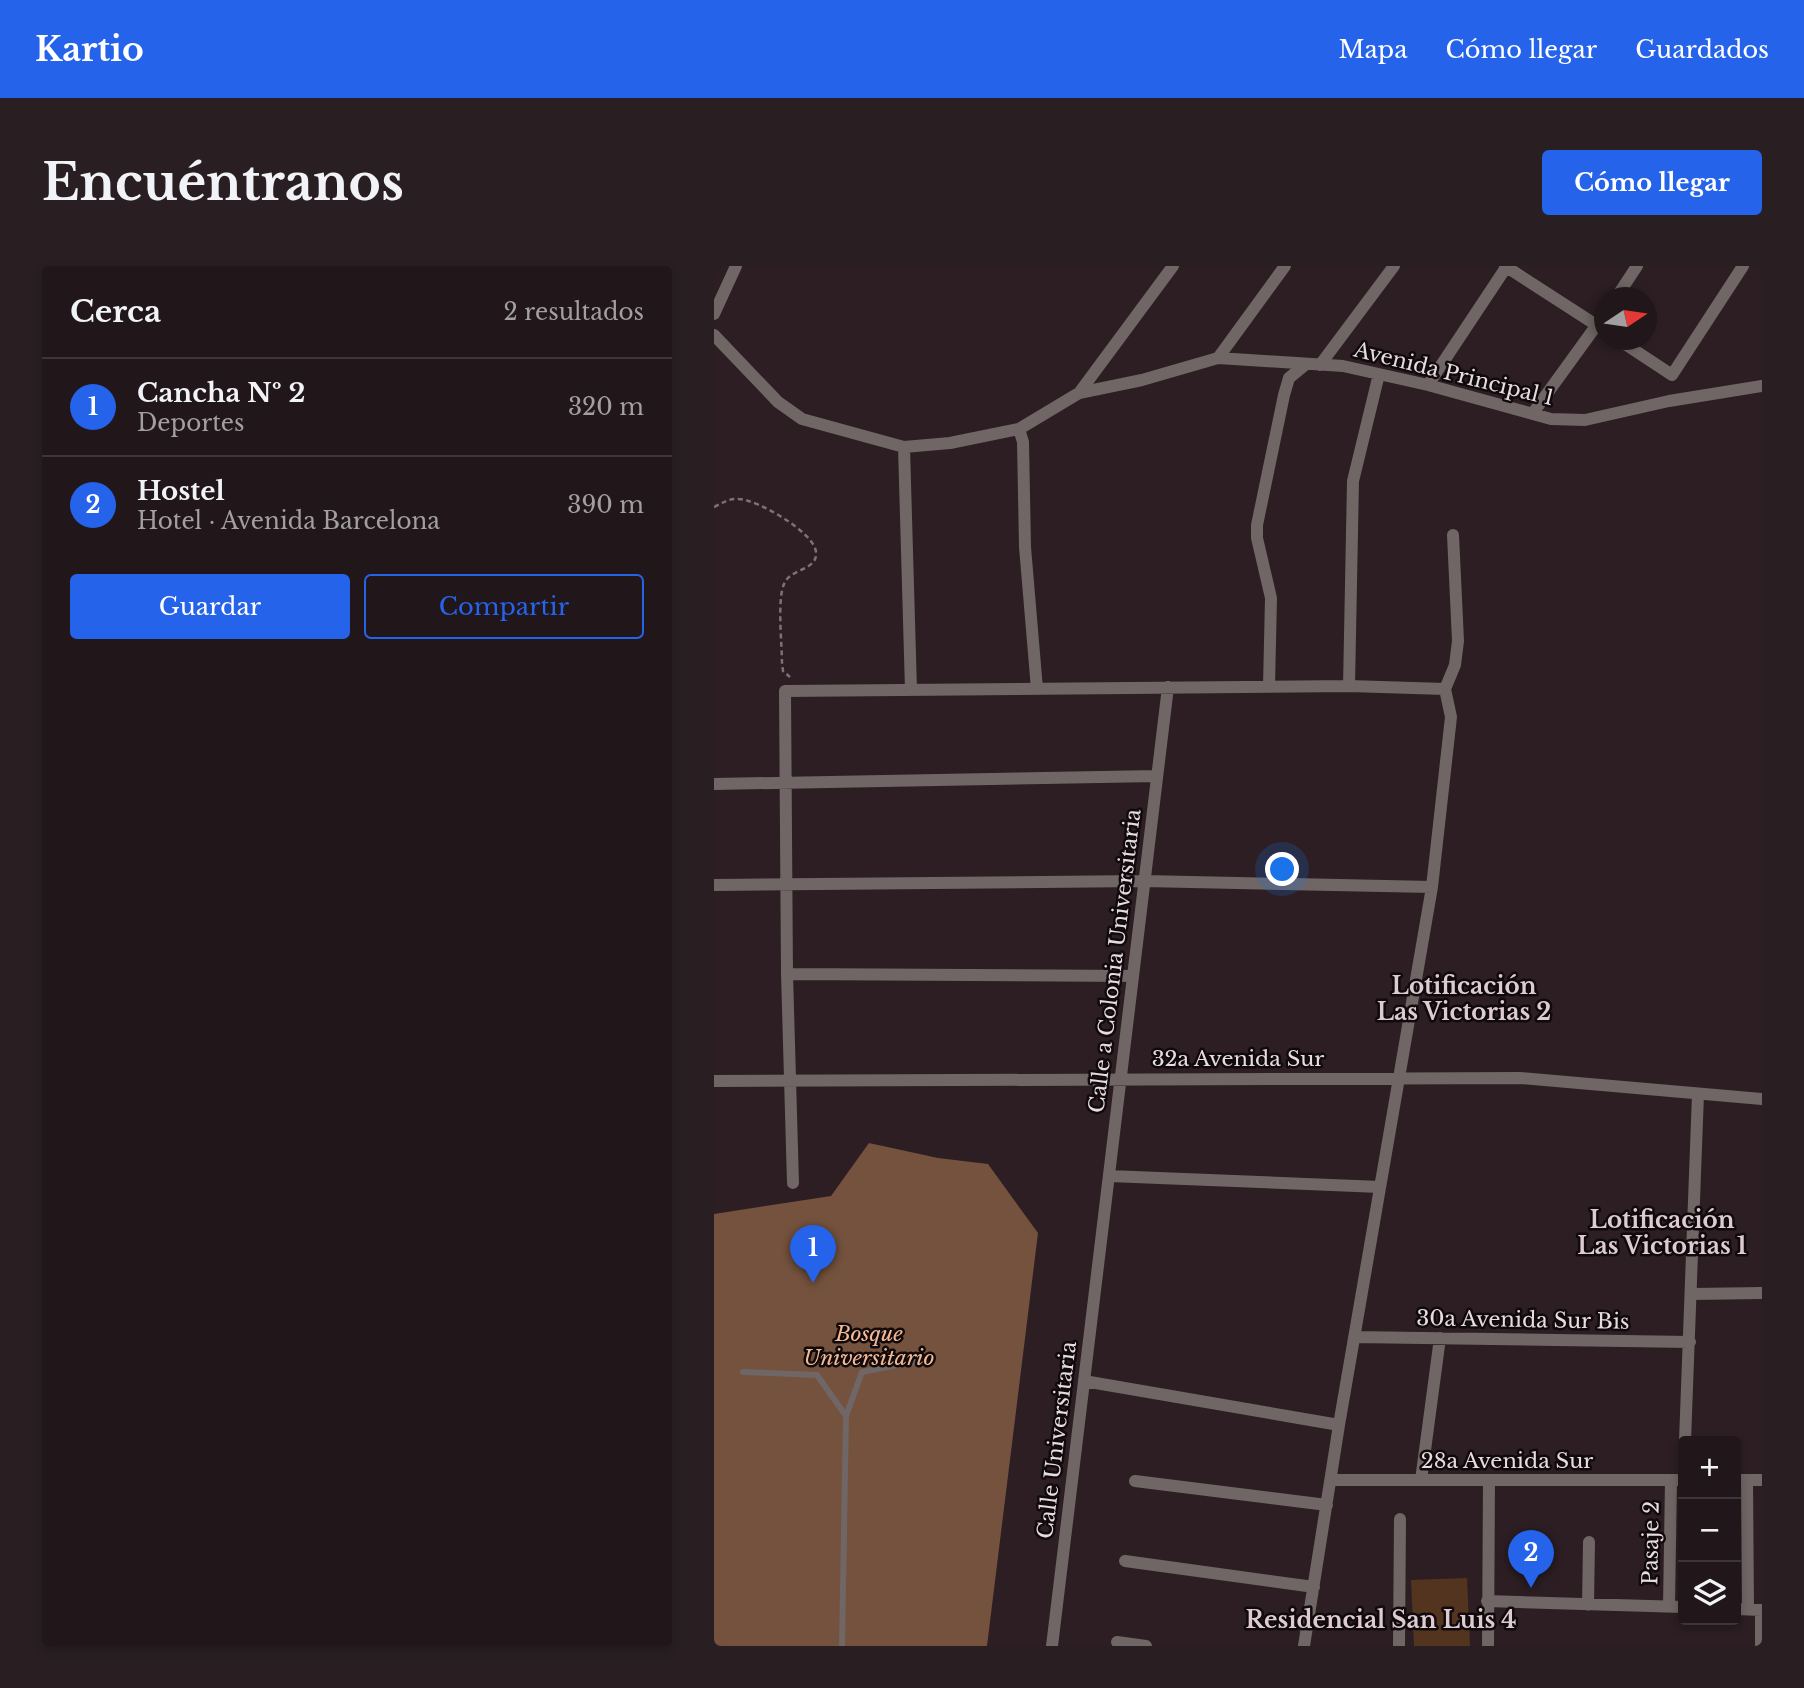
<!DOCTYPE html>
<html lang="es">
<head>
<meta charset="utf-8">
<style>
  body { margin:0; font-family:"Libre Baskerville",serif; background:#291f23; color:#f1f3f6 }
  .controls { position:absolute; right:21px; bottom:21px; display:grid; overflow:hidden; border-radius:7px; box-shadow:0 4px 10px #0003 }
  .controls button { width:63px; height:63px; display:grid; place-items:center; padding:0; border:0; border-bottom:2px solid #3e3539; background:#21161a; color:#f1f3f6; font:35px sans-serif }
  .compass { position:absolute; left:880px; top:21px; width:63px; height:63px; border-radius:50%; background:#21161a; box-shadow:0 4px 10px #0003; rotate:77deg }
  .you { position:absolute; left:569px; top:604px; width:24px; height:24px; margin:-18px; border:5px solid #fff; border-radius:50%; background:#1a73e8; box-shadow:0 0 0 10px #1a73e833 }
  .badge { display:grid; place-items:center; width:46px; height:46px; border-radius:50%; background:#2563eb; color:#fff; font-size:23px; font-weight:700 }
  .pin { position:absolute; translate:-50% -58px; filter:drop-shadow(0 2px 4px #0008) }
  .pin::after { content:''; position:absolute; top:37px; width:24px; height:21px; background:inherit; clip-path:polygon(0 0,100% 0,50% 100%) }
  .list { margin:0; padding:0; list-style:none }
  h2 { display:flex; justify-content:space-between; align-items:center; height:91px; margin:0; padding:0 28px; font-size:30px }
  h2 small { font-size:23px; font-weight:400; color:#a29fa2 }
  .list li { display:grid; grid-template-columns:46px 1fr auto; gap:21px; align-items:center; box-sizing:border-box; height:98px; padding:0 28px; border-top:2px solid #3e3539 }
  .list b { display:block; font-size:26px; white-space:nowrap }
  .list p { margin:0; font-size:23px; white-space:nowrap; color:#a29fa2 }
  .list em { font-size:23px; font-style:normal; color:#a29fa2 }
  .actions { display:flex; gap:14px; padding:21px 28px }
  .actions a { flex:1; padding:16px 0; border:2px solid #2563eb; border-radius:7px; text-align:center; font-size:24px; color:#2563eb }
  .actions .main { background:#2563eb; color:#fff }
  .icon { flex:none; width:38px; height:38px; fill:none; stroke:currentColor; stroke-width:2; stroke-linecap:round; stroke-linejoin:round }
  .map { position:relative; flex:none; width:1048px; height:1380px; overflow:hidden; border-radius:7px }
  header { display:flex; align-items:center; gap:42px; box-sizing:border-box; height:98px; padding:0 35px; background:#2563eb; color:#fff }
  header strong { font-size:33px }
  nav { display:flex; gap:38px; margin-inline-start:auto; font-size:24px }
  .intro { display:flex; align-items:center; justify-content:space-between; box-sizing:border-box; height:168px; padding:0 42px }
  h1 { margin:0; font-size:49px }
  .button { padding:18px 32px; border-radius:7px; background:#2563eb; color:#fff; font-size:24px; font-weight:700 }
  main { display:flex; gap:42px; padding:0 42px }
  aside { flex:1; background:#21161a; border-radius:7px; box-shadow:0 4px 10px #0003 }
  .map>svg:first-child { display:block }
  .green { fill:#53341f }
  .forest { fill:#74523d }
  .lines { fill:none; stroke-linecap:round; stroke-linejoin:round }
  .path { stroke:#7e7175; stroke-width:2.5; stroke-dasharray:5 3.5; stroke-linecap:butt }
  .lane { stroke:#6f6665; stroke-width:6 }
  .street { stroke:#6f6665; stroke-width:12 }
  .labels { text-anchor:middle; stroke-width:5; stroke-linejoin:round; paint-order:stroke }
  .street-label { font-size:21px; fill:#e7dcdf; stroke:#100a0c }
  .park-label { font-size:21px; font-style:italic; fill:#f5b993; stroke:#100a0c }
  .neighbourhood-label { font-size:23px; font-weight:bold; fill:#decad1; stroke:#100a0c }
</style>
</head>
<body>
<header>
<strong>Kartio</strong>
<nav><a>Mapa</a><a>Cómo llegar</a><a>Guardados</a></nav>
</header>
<div class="intro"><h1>Encuéntranos</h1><a class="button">Cómo llegar</a></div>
<main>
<aside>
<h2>Cerca<small>2 resultados</small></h2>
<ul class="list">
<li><span class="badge">1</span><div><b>Cancha Nº 2</b><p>Deportes</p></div><em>320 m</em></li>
<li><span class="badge">2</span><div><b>Hostel</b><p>Hotel · Avenida Barcelona</p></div><em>390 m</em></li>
</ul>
<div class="actions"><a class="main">Guardar</a><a>Compartir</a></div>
</aside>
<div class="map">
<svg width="1048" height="1380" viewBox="0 0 1048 1380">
  <rect width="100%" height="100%" fill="#2c1e23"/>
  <path class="green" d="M753 1312 756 1380H700L697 1314Z"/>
  <path class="forest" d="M155 877 224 892 274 898 324 967 273 1380H0V948L117 930Z"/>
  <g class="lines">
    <path class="path" d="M0 241C9 237 15 232 25 233 44 234 100 266 102 286 104 305 76 302 70 318 63 334 68 378 68 398L69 405 76 411"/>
    <path class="lane" d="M29 1106 103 1109 132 1150
      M128 1380 132 1150 148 1106 213 1093"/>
    <path class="street" d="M791 0 890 64
      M902 32 923 0
      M0 48 22 0
      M0 69 64 136 88 153 190 181 236 177 305 163 365 127 428 114 504 92 629 100 714 119 837 153 871 154 955 135 1048 120
      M905 74 958 109 1029 0
      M504 92 571 0
      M606 99 680 0
      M714 119 793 0
      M365 127 459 0
      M819 147 890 49
      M305 163 309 176 311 281 323 423
      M190 181 197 424
      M555 420 557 332 543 272V259L570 129 575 112 592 98
      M635 420 639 215 665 108
      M0 518 443 510
      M0 619 430 615 718 621
      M73 708 419 710
      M0 815 806 812 1048 833
      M395 910 666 921
      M79 917 73 708 71 425 635 420 731 423
      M978 1028 1048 1027
      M640 1071 976 1076
      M370 1115 625 1159
      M971 1175 984 828
      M617 1214H969
      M707 1214 726 1072
      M1022 1214H1048
      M1033 1214 1034 1343
      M421 1215 613 1239
      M411 1295 600 1321
      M773 1335 969 1341
      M874 1339 875 1276
      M955 1341 957 1214
      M1022 1343 1047 1344V1380
      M403 1376 432 1380
      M338 1380 454 421
      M590 1380 625 1159 718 621 737 451 731 423 741 399 744 375 739 269
      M685 1380 686 1253
      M774 1380 775 1214"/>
  </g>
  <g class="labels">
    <g class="street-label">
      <text transform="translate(740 108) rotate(14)" y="7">Avenida Principal 1</text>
      <text transform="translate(401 695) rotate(-83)" y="7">Calle a Colonia Universitaria</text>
      <text x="524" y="800">32a Avenida Sur</text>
      <text transform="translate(809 1054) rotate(1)" y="7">30a Avenida Sur Bis</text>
      <text transform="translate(343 1174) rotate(-83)" y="7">Calle Universitaria</text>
      <text x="793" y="1202">28a Avenida Sur</text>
      <text transform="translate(937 1277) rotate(-89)" y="7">Pasaje 2</text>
    </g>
    <g class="park-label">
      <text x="155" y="1075">Bosque<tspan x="155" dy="24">Universitario</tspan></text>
    </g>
    <g class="neighbourhood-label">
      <text x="750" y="728">Lotificación<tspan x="750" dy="26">Las Victorias 2</tspan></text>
      <text x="948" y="962">Lotificación<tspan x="948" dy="26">Las Victorias 1</tspan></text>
      <text x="667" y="1362">Residencial San Luis 4</text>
    </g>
  </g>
</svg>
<div class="controls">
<button>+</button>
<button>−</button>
<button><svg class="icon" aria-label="layers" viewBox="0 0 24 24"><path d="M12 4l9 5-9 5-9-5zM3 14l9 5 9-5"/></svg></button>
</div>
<svg class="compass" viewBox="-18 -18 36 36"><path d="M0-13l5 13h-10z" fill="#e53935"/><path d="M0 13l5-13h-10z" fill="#a29fa2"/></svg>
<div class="you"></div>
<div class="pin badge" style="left:99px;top:1017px">1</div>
<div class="pin badge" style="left:817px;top:1322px">2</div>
</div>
</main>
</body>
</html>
